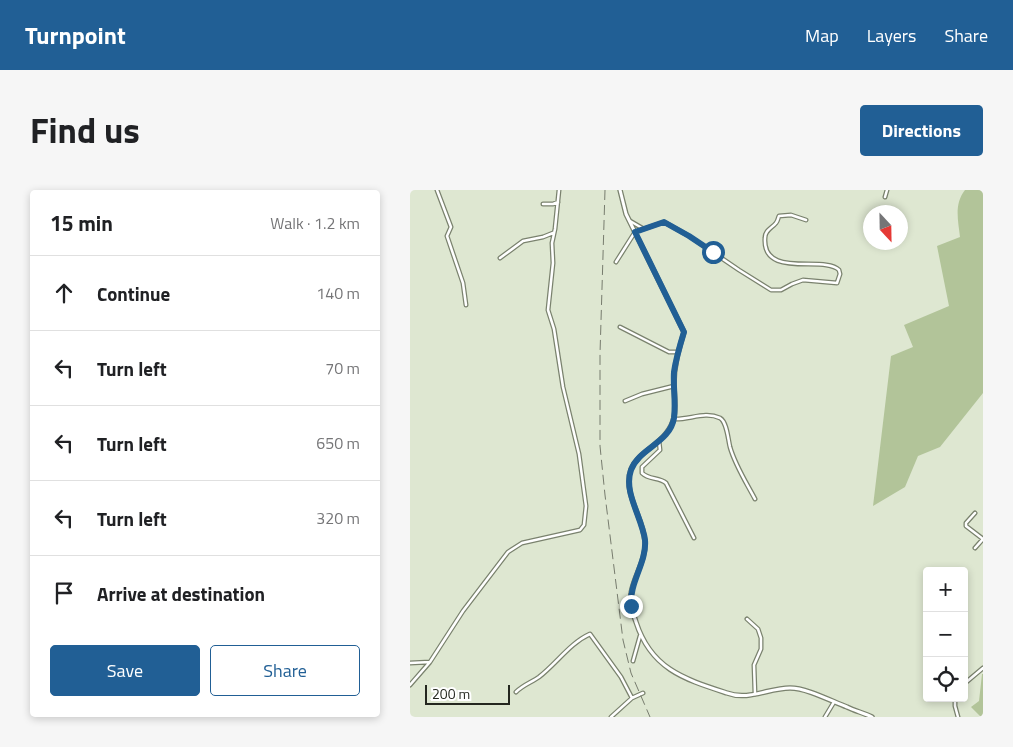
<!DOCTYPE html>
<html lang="en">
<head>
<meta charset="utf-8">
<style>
  body { margin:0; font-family:"Titillium Web",sans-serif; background:#f6f6f6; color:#202124 }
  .controls { position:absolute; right:15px; bottom:15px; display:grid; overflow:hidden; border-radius:5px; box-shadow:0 2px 8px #0003 }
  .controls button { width:45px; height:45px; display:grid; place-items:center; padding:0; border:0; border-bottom:1px solid #e0e0e0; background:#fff; color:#202124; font:25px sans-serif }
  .compass { position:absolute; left:453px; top:15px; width:45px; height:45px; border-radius:50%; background:#fff; box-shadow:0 2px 8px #0003; rotate:158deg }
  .scale { position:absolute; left:15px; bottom:12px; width:85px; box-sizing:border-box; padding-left:5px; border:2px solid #24271f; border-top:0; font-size:14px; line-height:18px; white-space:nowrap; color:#24271f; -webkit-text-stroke:4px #fff; paint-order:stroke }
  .stop { position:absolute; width:15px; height:15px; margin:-11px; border:4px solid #215f95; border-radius:50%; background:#fff }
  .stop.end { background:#215f95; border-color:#fff; box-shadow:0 1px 5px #0008 }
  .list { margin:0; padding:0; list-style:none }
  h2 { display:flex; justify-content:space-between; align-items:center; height:65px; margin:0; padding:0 20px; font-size:21px }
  h2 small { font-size:16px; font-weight:400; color:#757577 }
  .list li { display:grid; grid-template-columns:32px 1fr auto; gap:15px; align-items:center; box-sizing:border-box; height:75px; padding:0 20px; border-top:1px solid #e0e0e0 }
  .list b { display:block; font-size:19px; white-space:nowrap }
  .list em { font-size:16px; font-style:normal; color:#757577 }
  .actions { display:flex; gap:10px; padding:15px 20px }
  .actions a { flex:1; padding:11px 0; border:1px solid #215f95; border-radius:5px; text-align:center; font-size:18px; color:#215f95 }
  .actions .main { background:#215f95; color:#fff }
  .icon { flex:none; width:28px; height:28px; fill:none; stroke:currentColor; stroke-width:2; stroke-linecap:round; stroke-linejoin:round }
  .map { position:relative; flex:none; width:573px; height:527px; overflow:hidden; border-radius:5px }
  header { display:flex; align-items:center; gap:30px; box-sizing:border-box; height:70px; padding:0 25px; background:#215f95; color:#fff }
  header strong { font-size:24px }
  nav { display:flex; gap:28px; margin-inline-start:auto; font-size:18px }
  .intro { display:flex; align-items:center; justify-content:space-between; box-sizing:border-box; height:120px; padding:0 30px }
  h1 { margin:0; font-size:35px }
  .button { padding:12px 22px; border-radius:5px; background:#215f95; color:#fff; font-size:18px; font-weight:700 }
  main { display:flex; gap:30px; padding:0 30px }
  aside { flex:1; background:#fff; border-radius:5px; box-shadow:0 2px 8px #0003 }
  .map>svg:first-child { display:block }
  .green { fill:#b2c499 }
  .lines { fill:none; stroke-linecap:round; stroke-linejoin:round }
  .minor-casing { stroke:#7a826e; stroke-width:5 }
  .tertiary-casing { stroke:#7a826e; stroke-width:5.5 }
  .minor { stroke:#fff; stroke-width:2.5 }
  .tertiary { stroke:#fff; stroke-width:3 }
  .rail { stroke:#777c6e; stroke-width:1; stroke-dasharray:10 5; stroke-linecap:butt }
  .route { stroke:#215f95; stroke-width:6 }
</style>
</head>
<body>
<header>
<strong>Turnpoint</strong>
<nav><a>Map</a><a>Layers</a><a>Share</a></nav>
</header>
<div class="intro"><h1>Find us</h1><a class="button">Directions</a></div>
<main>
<aside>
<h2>15 min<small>Walk · 1.2 km</small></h2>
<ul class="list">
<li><svg class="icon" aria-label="ahead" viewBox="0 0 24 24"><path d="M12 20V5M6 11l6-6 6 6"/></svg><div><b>Continue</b></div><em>140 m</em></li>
<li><svg class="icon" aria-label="left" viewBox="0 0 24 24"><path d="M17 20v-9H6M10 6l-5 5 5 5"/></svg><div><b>Turn left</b></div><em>70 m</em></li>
<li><svg class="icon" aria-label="left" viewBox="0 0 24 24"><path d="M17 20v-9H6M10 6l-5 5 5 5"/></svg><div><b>Turn left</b></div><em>650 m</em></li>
<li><svg class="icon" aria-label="left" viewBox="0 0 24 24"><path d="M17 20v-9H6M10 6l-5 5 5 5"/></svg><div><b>Turn left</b></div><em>320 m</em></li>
<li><svg class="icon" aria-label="arrive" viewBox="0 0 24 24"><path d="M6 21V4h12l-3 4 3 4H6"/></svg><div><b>Arrive at destination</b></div></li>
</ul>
<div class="actions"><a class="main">Save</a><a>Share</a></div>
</aside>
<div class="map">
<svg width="573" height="527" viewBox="0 0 573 527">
  <rect width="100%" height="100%" fill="#dee7d1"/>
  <path class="green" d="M555 0H573V203L530 257 508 266 495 297 463 316 481 166 503 157 494 135 539 116 527 56 550 47C548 30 544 14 555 0Z
    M572 484H573V527H571L561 517 569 511Z"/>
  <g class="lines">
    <g class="minor-casing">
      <path id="minor" d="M27 0 41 37 37 46 53 93 56 115
        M475 7 477 0
        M133 14H143L148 12
        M220 31 232 38
        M90 68 113 51 133 47 143 43
        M206 72 225 42 254 32 279 46 329 80 361 100H371L382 94 393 90 427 93 430 84 429 80C414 65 352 89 355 48 355 40 362 38 366 33 368 31 368 28 369 26L381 25 396 30
        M210 137 259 162H267
        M215 211 232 204 264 196
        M264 229C279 230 295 221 310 228 317 232 318 249 320 257 325 275 336 292 345 309
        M249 251 250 260 232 277V283C239 290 249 287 256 293L284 348
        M565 323 556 333V336L573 349
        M565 358 573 349
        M337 429 348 439 351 448V459L344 475 345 504
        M223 471 230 446
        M0 473 20 472
        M554 494 573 478
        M0 495 20 472 53 421 98 362 112 353 170 340 174 335 176 316 169 264 153 197 144 139 138 120 143 73 142 53 145 39 149 0
        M106 502C113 495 122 492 129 487 147 473 160 453 180 444L211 487 222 508
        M545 508V516L548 527
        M201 527 222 508 233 503
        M415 527 424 512"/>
    </g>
    <g class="tertiary-casing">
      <path id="tertiary" d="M210 0 216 24 274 142C269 159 264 175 264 194 264 205 267 220 263 231 255 254 229 260 221 279 212 303 234 328 235 352 236 370 224 386 221 403 219 413 223 423 226 432 241 479 274 489 317 503 338 511 359 498 380 498 397 498 421 511 437 517 445 521 454 523 462 527"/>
    </g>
    <use href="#minor" class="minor"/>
    <use href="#tertiary" class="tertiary"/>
    <path class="rail" d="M195 0 190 164V256L195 305 213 450 221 483 240 527"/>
  </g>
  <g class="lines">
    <path class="route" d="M221 416C219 393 237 372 235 350 232 327 213 302 221 280 229 258 260 253 264 228 266 213 263 197 264 182 266 168 270 155 274 142L225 42 254 32 279 46 303 62"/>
  </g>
</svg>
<div class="controls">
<button>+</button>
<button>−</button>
<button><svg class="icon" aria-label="locate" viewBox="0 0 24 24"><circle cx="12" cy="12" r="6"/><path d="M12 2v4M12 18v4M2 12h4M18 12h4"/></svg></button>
</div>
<svg class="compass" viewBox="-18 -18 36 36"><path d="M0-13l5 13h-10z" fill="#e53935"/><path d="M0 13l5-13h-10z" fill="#757577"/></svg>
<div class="scale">200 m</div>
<div class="stop" style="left:303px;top:62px"></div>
<div class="stop end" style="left:221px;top:416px"></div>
</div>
</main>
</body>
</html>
